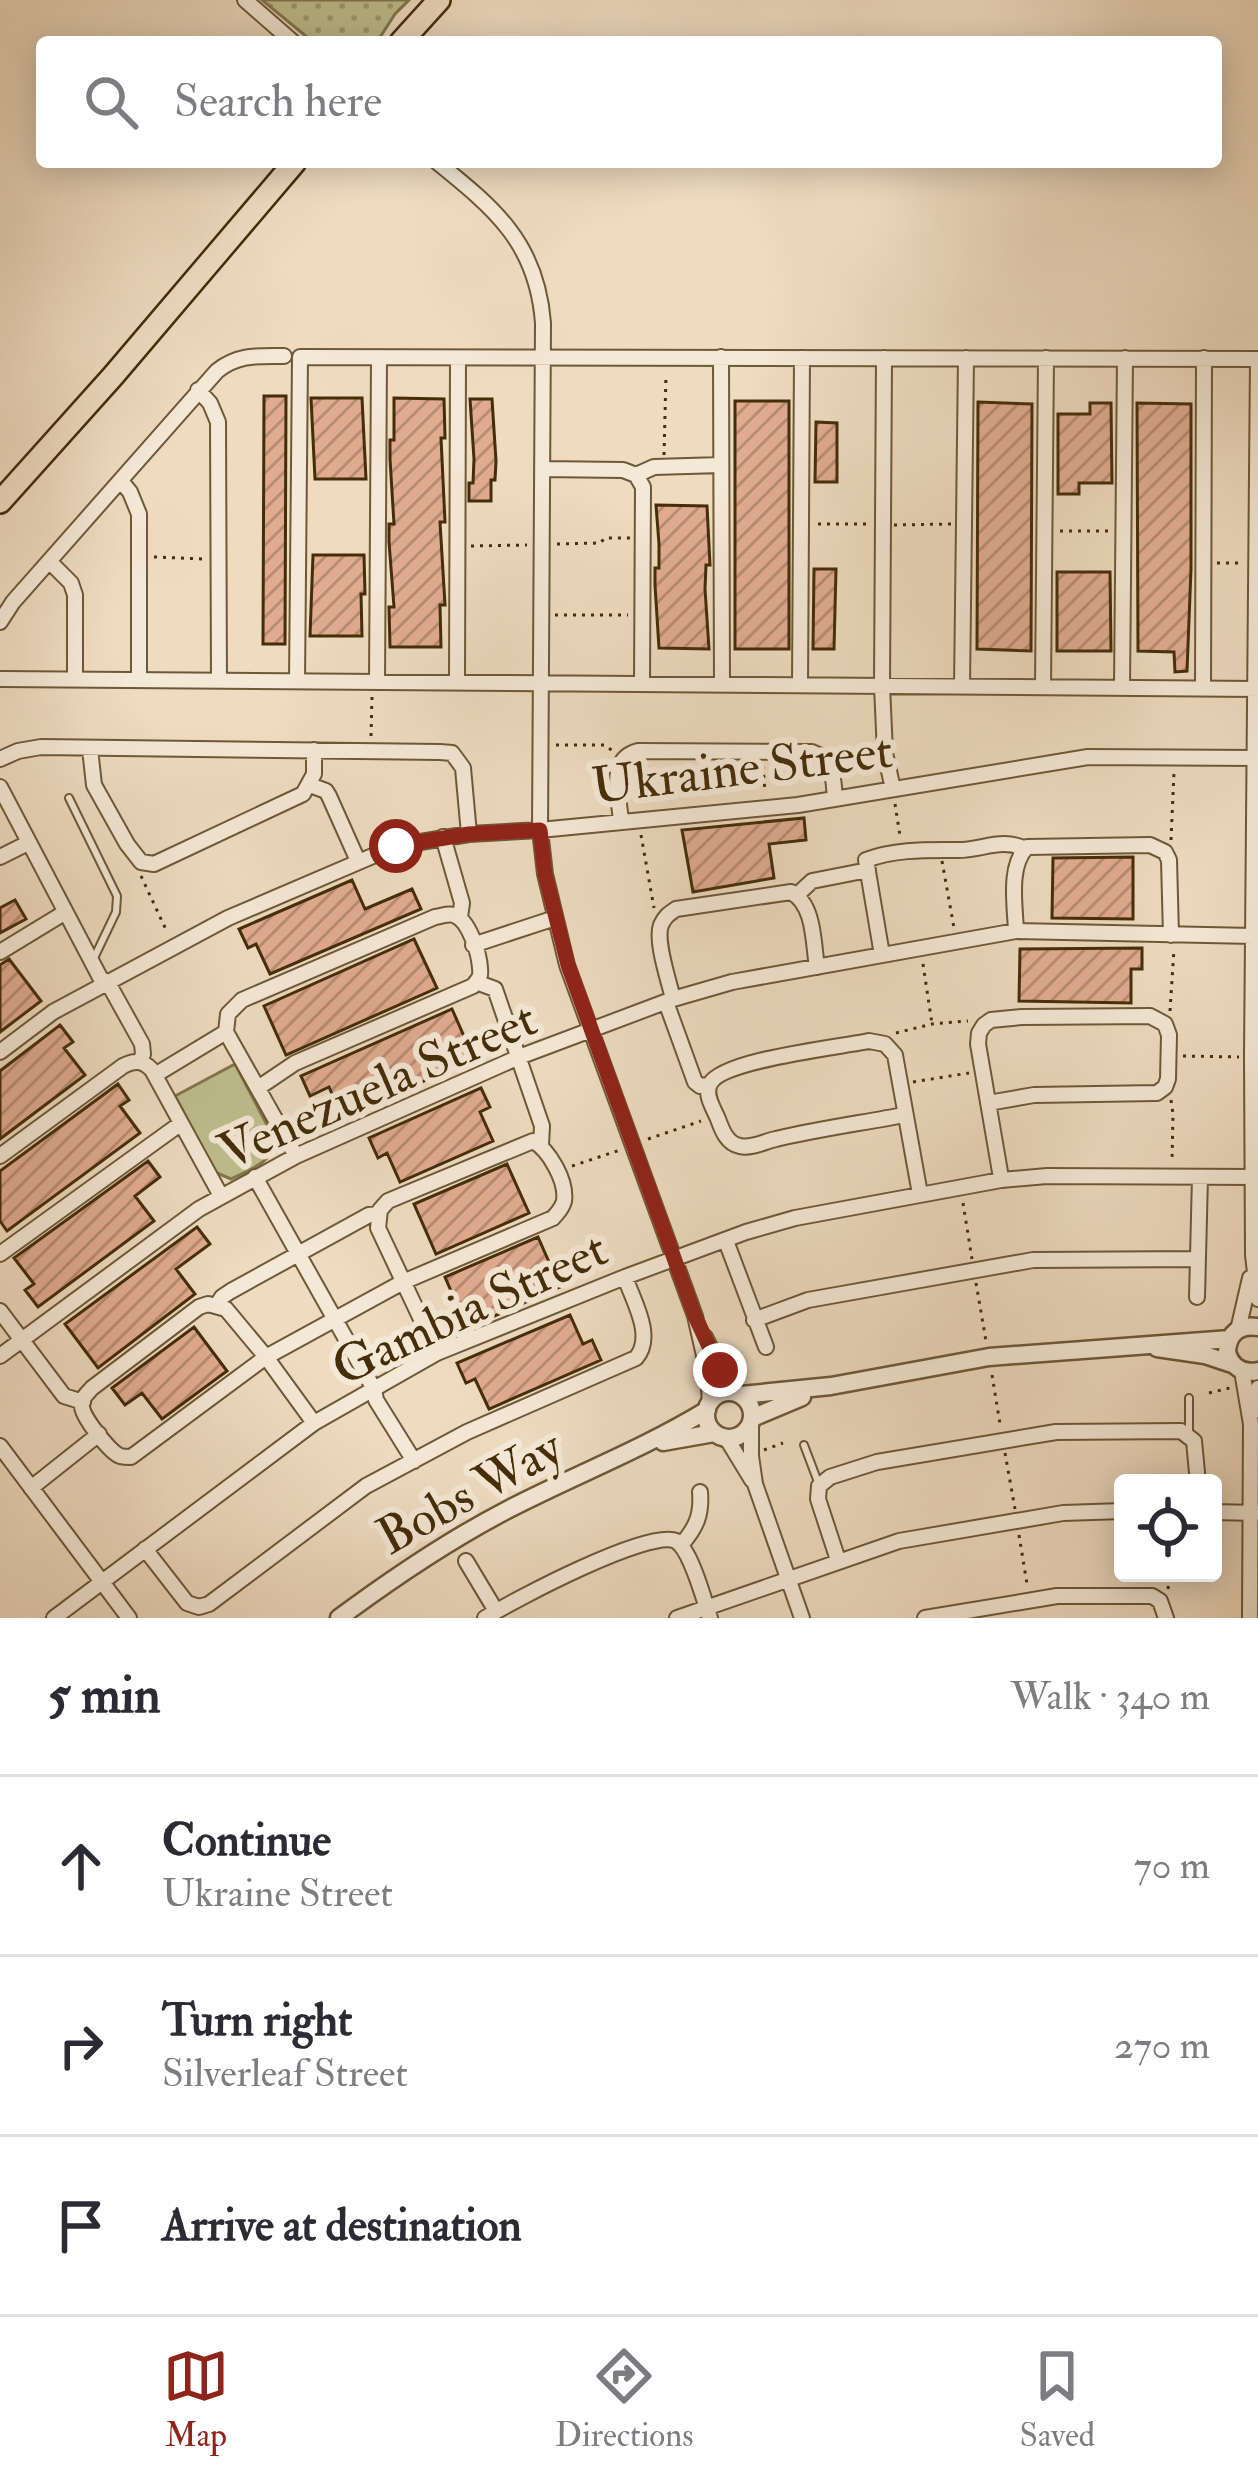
<!DOCTYPE html>
<html lang="en">
<head>
<meta charset="utf-8">
<style>
  body { margin:0; font-family:"IM FELL Double Pica",serif; background:#f2f2f3; color:#2b2b33 }
  .controls { position:absolute; right:36px; bottom:36px; display:grid; overflow:hidden; border-radius:12px; box-shadow:0 6px 30px #0003 }
  .controls button { width:108px; height:108px; display:grid; place-items:center; padding:0; border:0; border-bottom:3px solid #e1e1e2; background:#fff; color:#2b2b33; font:60px sans-serif }
  .stop { position:absolute; width:36px; height:36px; margin:-27px; border:9px solid #8f2418; border-radius:50%; background:#fff }
  .stop.end { background:#8f2418; border-color:#fff; box-shadow:0 3px 12px #0008 }
  .list { margin:0; padding:0; list-style:none }
  h2 { display:flex; justify-content:space-between; align-items:center; height:156px; margin:0; padding:0 48px; font-size:51px }
  h2 small { font-size:39px; font-weight:400; color:#7c7c81 }
  .list li { display:grid; grid-template-columns:78px 1fr auto; gap:36px; align-items:center; box-sizing:border-box; height:180px; padding:0 48px; border-top:3px solid #e1e1e2 }
  .list b { display:block; font-size:45px; white-space:nowrap }
  .list p { margin:0; font-size:39px; white-space:nowrap; color:#7c7c81 }
  .list em { font-size:39px; font-style:normal; color:#7c7c81 }
  .icon { flex:none; width:66px; height:66px; fill:none; stroke:currentColor; stroke-width:2; stroke-linecap:round; stroke-linejoin:round }
  .map { position:relative; flex:none; width:1258px; height:1618px; overflow:hidden }
  .search { position:absolute; background:#fff; box-shadow:0 6px 30px #0003; left:36px; right:36px; top:36px; height:132px; display:flex; align-items:center; gap:30px; box-sizing:border-box; padding:0 42px; border-radius:12px; color:#7c7c81; font-size:45px }
  .sheet { height:696px; background:#fff }
  nav { display:flex; justify-content:space-around; align-items:center; box-sizing:border-box; height:168px; border-top:3px solid #e1e1e2; background:#fff; font-size:33px; color:#7c7c81 }
  nav a { display:grid; justify-items:center; gap:6px }
  nav .on { color:#8f2418 }
  .map>svg:first-child { display:block }
  .grass { fill:url(#grass-dots); stroke:#82764c; stroke-width:3 }
  .green { fill:#bfbe8e; stroke:#82764c; stroke-width:3 }
  .building { fill:url(#building-hatch); stroke:#442d09; stroke-width:3 }
  .lines { fill:none; stroke-linecap:round; stroke-linejoin:round }
  .service-casing { stroke:#6e5837; stroke-width:10 }
  .minor-casing { stroke:#6e5837; stroke-width:18 }
  .tertiary-casing { stroke:#6e5837; stroke-width:21 }
  .primary-casing { stroke:#442d09; stroke-width:26 }
  .path { stroke:#442d09; stroke-width:3; stroke-dasharray:3 6; stroke-linecap:butt }
  .service { stroke:#f4e8d6; stroke-width:6 }
  .minor { stroke:#f4e8d6; stroke-width:14 }
  .tertiary { stroke:#f4e8d6; stroke-width:16 }
  .primary { stroke:#eedbc0; stroke-width:21 }
  .route { stroke:#8f2418; stroke-width:15 }
  .labels { text-anchor:middle; stroke-width:12; stroke-linejoin:round; paint-order:stroke }
  .street-label { font-size:51px; fill:#442d09; stroke:#f4e8d6 }
</style>
</head>
<body>
<div class="map">
<svg width="1258" height="1618" viewBox="0 0 1258 1618">
  <defs>
    <pattern id="grass-dots" width="8" height="8" patternUnits="userSpaceOnUse" patternTransform="scale(3)"><rect width="8" height="8" fill="#bfbe8e"/><path d="M2 2h.1M6 6h.1" fill="none" stroke="#9d9b72" stroke-width="1.8" stroke-linecap="round"/></pattern>
    <pattern id="building-hatch" width="6" height="6" patternUnits="userSpaceOnUse" patternTransform="scale(3)"><rect width="6" height="6" fill="#e1ab91"/><path d="M-1 1l2-2M0 6l6-6M5 7l2-2" fill="none" stroke="#b88c75"/></pattern>
  </defs>
  <rect width="100%" height="100%" fill="#eedbc0"/>
  <filter id="stains"><feTurbulence type="fractalNoise" baseFrequency=".00167" numOctaves="4"/><feColorMatrix values="0 0 0 0 .2 0 0 0 0 .09 0 0 0 0 .02 0 0 0 .5 -.17"/></filter>
  <radialGradient id="worn" r=".72"><stop offset=".6" stop-color="#630" stop-opacity="0"/><stop offset="1" stop-color="#630" stop-opacity=".3"/></radialGradient>
  <path class="grass" d="M262 0H409L395 14 377 42H313Z"/>
  <path class="green" d="M235 1064 275 1140C274 1162 249 1170 231 1179L217 1173 211 1165 175 1096Z"/>
  <path class="building" d="M264 396H286L285 644H263Z
    M311 398H362L366 479H315Z
    M394 398 444 399 445 438H441L445 522H440L445 605H440L441 647H390L389 607H394L389 542V524H394L390 459V440H394Z
    M470 399H492L496 461 495 480H491V501H469V483H473L474 459Z
    M735 401H789V649H735Z
    M978 402 1032 404 1031 651 977 649Z
    M1090 403H1111L1112 483H1079V494H1058V414H1090Z
    M1137 403 1191 404V569L1187 671 1175 672 1174 652 1138 651Z
    M816 422 837 423V482H815Z
    M656 505 707 506 710 565H706L705 589 709 649 659 648 655 585V568H659V544Z
    M313 555H364L365 594H361L362 636H310Z
    M814 569H836L834 649H813Z
    M1057 572H1110L1111 651H1057Z
    M804 818 806 840 769 844 774 878 693 892 682 830Z
    M1133 857V919L1052 918 1053 858Z
    M352 880 365 909 412 889 421 909 270 974 256 944 248 948 239 929Z
    M15 900 26 919 0 933V908Z
    M414 939 437 988 286 1055 264 1006Z
    M1142 948V969H1131V1003L1019 1001 1020 949Z
    M9 959 41 1001 0 1032V965Z
    M452 1009 474 1059 342 1117 329 1087 310 1096 301 1076Z
    M60 1025 73 1042 64 1048 85 1075 0 1139V1071Z
    M118 1084 129 1100 120 1106 140 1133 7 1231 0 1221V1171Z
    M481 1088 490 1107 480 1112 493 1141 400 1182 387 1153 378 1158 369 1138Z
    M148 1161 160 1177 135 1196 154 1221 38 1307 25 1290 34 1284 14 1258Z
    M507 1164 529 1213 436 1254 414 1204Z
    M197 1227 210 1244 176 1269 195 1294 98 1368 65 1324Z
    M538 1237 560 1287 467 1328 445 1277Z
    M570 1315 583 1344 592 1340 601 1360 489 1409 475 1379 466 1383 457 1363Z
    M194 1327 227 1371 162 1419 142 1393 125 1405 112 1388Z"/>
  <g class="lines">
    <g class="service-casing">
      <path id="service" d="M69 798 117 896 116 912 94 958
        M1189 1398V1435
        M804 1445 818 1482"/>
    </g>
    <g class="minor-casing">
      <path id="minor" d="M245 0 293 42
        M437 162C495 209 537 243 543 323L540 830 545 874 567 965 695 1316 708 1373 710 1403
        M721 357 722 685
        M884 358 882 686 885 753 893 789
        M198 390 210 403 218 422 219 681
        M542 469 623 470 636 475
        M636 475 643 487 642 684
        M636 475 654 467 721 465
        M121 481 130 492 139 514V680
        M49 561 71 583 75 595V680
        M0 622 13 602 217 371C238 354 258 356 284 356
        M0 679 1258 689
        M297 681 300 357 1258 359 1252 1056 1253 1255 1258 1299
        M377 682 379 359
        M457 683 458 358
        M800 685 802 358
        M962 687 966 358
        M1043 687 1046 358
        M1122 688 1125 358
        M1203 688 1204 358
        M90 749 94 785 127 844 141 862 154 864 303 794 314 774V750
        M0 759 18 751 41 747 440 752 452 753 463 768 469 834
        M310 785 326 791 329 796 358 861
        M0 787 103 983
        M621 821C619 796 607 759 638 751L812 752C835 760 833 778 835 799
        M443 837 462 903 460 917
        M0 857 28 843
        M797 895 812 881 868 870
        M1016 931C1015 905 1008 866 1027 847L1150 845 1165 852 1169 860 1171 935
        M473 945 555 918
        M881 949 866 860C895 849 926 850 956 850 980 851 1002 837 1025 849
        M0 952 64 913
        M107 981 142 1044 143 1054 140 1062
        M476 982 495 989 542 1126 541 1145
        M673 999C669 981 655 941 661 925 665 916 669 914 676 909L791 892C815 905 813 943 817 967
        M666 1002 695 1082 700 1086 709 1085
        M0 1052 53 1012 228 918 396 846 469 834 540 830 798 805 1088 757 1258 758
        M155 1075 226 1032
        M258 1088 295 1063 473 986C479 978 481 978 480 968 479 953 469 920 454 915 448 913 442 916 435 917L242 1000 228 1014 226 1032 296 1156
        M988 1103 1034 1095 1157 1093 1165 1087 1168 1079 1169 1035 1165 1024 1150 1016 1022 1017 991 1020 984 1025 979 1033 978 1044 1000 1172 1001 1180
        M904 1115C862 1123 818 1129 776 1139 765 1141 752 1149 740 1146 727 1144 722 1130 718 1119 714 1109 704 1095 710 1084 721 1060 840 1047 869 1041L885 1044 895 1055 920 1194
        M0 1156 123 1066C134 1060 143 1060 152 1070L221 1196
        M255 1177 374 1389 376 1400 414 1461
        M726 1241 766 1347
        M0 1254 180 1124
        M1197 1297 1200 1177
        M217 1305 222 1297 231 1291 369 1215 379 1214
        M0 1311 64 1396 83 1402
        M754 1320 808 1300 1033 1260 1198 1259
        M1238 1330 1250 1278
        M705 1337 732 1392
        M0 1356 199 1209 296 1156 519 1057 673 999 732 982 1016 931 1254 936
        M1242 1371 1251 1424 1250 1618
        M1252 1413 1258 1388
        M314 1423 266 1357 226 1309 208 1304 199 1307 92 1388C86 1395 82 1397 82 1406 82 1417 110 1452 120 1456 124 1457 127 1457 131 1457L266 1357 403 1282 553 1218C558 1212 562 1209 564 1201 567 1181 549 1150 533 1141L400 1196 388 1201 380 1210 378 1228 437 1353
        M751 1423V1456L755 1484 802 1618
        M727 1439 752 1480
        M0 1446 129 1618
        M31 1488 99 1434
        M1213 1512 1256 1513
        M681 1545C696 1528 702 1515 700 1492
        M145 1549 187 1603 199 1607 209 1604 366 1486 467 1432 636 1358C655 1336 633 1301 625 1277
        M838 1560 818 1499 819 1486 830 1477 877 1462 1056 1432 1181 1431 1194 1441 1198 1483
        M466 1561 496 1611
        M54 1618 314 1423 437 1353 625 1277 746 1232 795 1218 1001 1180 1047 1176 1258 1177
        M485 1618C512 1601 650 1528 676 1541 691 1550 704 1600 710 1618
        M677 1618 899 1541 1063 1513 1123 1511
        M925 1618 1057 1596H1152L1160 1601 1166 1618"/>
    </g>
    <g class="tertiary-casing">
      <path id="tertiary" d="M1258 1327C1240 1324 1228 1333 1227 1352 1231 1367 1243 1374 1258 1371
        M1157 1348 1205 1355 1232 1364
        M706 1415a23 23 0 1 1 46 0a23 23 0 1 1-46 0Z
        M741 1395 831 1386 989 1357 1230 1339
        M752 1418 802 1397
        M663 1442 714 1433
        M339 1618C393 1578 449 1540 509 1509 575 1475 643 1449 707 1410"/>
    </g>
    <g class="primary-casing">
      <path id="primary" d="M401 42 439 0
        M0 502 113 376 295 162"/>
    </g>
    <path class="path" d="M664 455 666 375
      M818 524H868
      M894 525 951 524
      M1060 531H1110
      M557 544 600 543 605 538H630
      M471 546 527 545
      M154 557 205 559
      M1217 563H1243
      M555 615H628
      M371 736 372 697
      M556 745H604L616 753
      M763 766 765 792
      M895 804 900 836
      M641 835 654 908
      M1171 840 1174 772
      M942 861 954 928
      M141 876 167 932
      M923 964 932 1024
      M1170 1011 1174 949
      M896 1033 932 1024 968 1021
      M1183 1056 1239 1057
      M913 1082 969 1073
      M1171 1100 1173 1114 1172 1162
      M648 1139 701 1121
      M572 1166 620 1150
      M963 1203 972 1259
      M976 1283 986 1341
      M992 1375 1000 1424
      M1209 1393 1230 1388
      M764 1450 783 1443
      M1005 1453 1015 1509
      M1019 1535 1027 1584
      M1168 1589 1170 1573"/>
    <use href="#service" class="service"/>
    <use href="#minor" class="minor"/>
    <use href="#tertiary" class="tertiary"/>
    <use href="#primary" class="primary"/>
  </g>
  <g class="lines">
    <path class="route" d="M396 846 469 834 540 830 545 874 568 965 695 1316 720 1370"/>
  </g>
  <g class="labels">
    <g class="street-label">
      <text transform="translate(742 767) rotate(-7)" y="18">Ukraine Street</text>
      <text transform="translate(377 1084) rotate(-24)" y="18">Venezuela Street</text>
      <text transform="translate(469 1307) rotate(-25)" y="18">Gambia Street</text>
      <text transform="translate(469 1491) rotate(-29)" y="18">Bobs Way</text>
    </g>
  </g>
  <rect width="100%" height="100%" filter="url(#stains)"/>
  <rect width="100%" height="100%" fill="url(#worn)"/>
</svg>
<div class="controls">
<button><svg class="icon" aria-label="locate" viewBox="0 0 24 24"><circle cx="12" cy="12" r="6"/><path d="M12 2v4M12 18v4M2 12h4M18 12h4"/></svg></button>
</div>
<div class="stop" style="left:396px;top:846px"></div>
<div class="stop end" style="left:720px;top:1370px"></div>
<div class="search"><svg class="icon" aria-label="search" viewBox="0 0 24 24"><circle cx="10" cy="10" r="6"/><path d="M15 15l6 6"/></svg>Search here</div>
</div>
<section class="sheet">
<h2>5 min<small>Walk · 340 m</small></h2>
<ul class="list">
<li><svg class="icon" aria-label="ahead" viewBox="0 0 24 24"><path d="M12 20V5M6 11l6-6 6 6"/></svg><div><b>Continue</b><p>Ukraine Street</p></div><em>70 m</em></li>
<li><svg class="icon" aria-label="right" viewBox="0 0 24 24"><path d="M7 20v-9h11M14 6l5 5-5 5"/></svg><div><b>Turn right</b><p>Silverleaf Street</p></div><em>270 m</em></li>
<li><svg class="icon" aria-label="arrive" viewBox="0 0 24 24"><path d="M6 21V4h12l-3 4 3 4H6"/></svg><div><b>Arrive at destination</b></div></li>
</ul>
</section>
<nav>
<a class="on"><svg class="icon" aria-label="map" viewBox="0 0 24 24"><path d="M3 6l6-2 6 2 6-2v14l-6 2-6-2-6 2zM9 4v14M15 6v14"/></svg>Map</a>
<a><svg class="icon" aria-label="directions" viewBox="0 0 24 24"><path d="M12 3l9 9-9 9-9-9zM9 14v-3h6M13 9l2 2-2 2"/></svg>Directions</a>
<a><svg class="icon" aria-label="saved" viewBox="0 0 24 24"><path d="M7 4h10v16l-5-4-5 4z"/></svg>Saved</a>
</nav>
</body>
</html>
